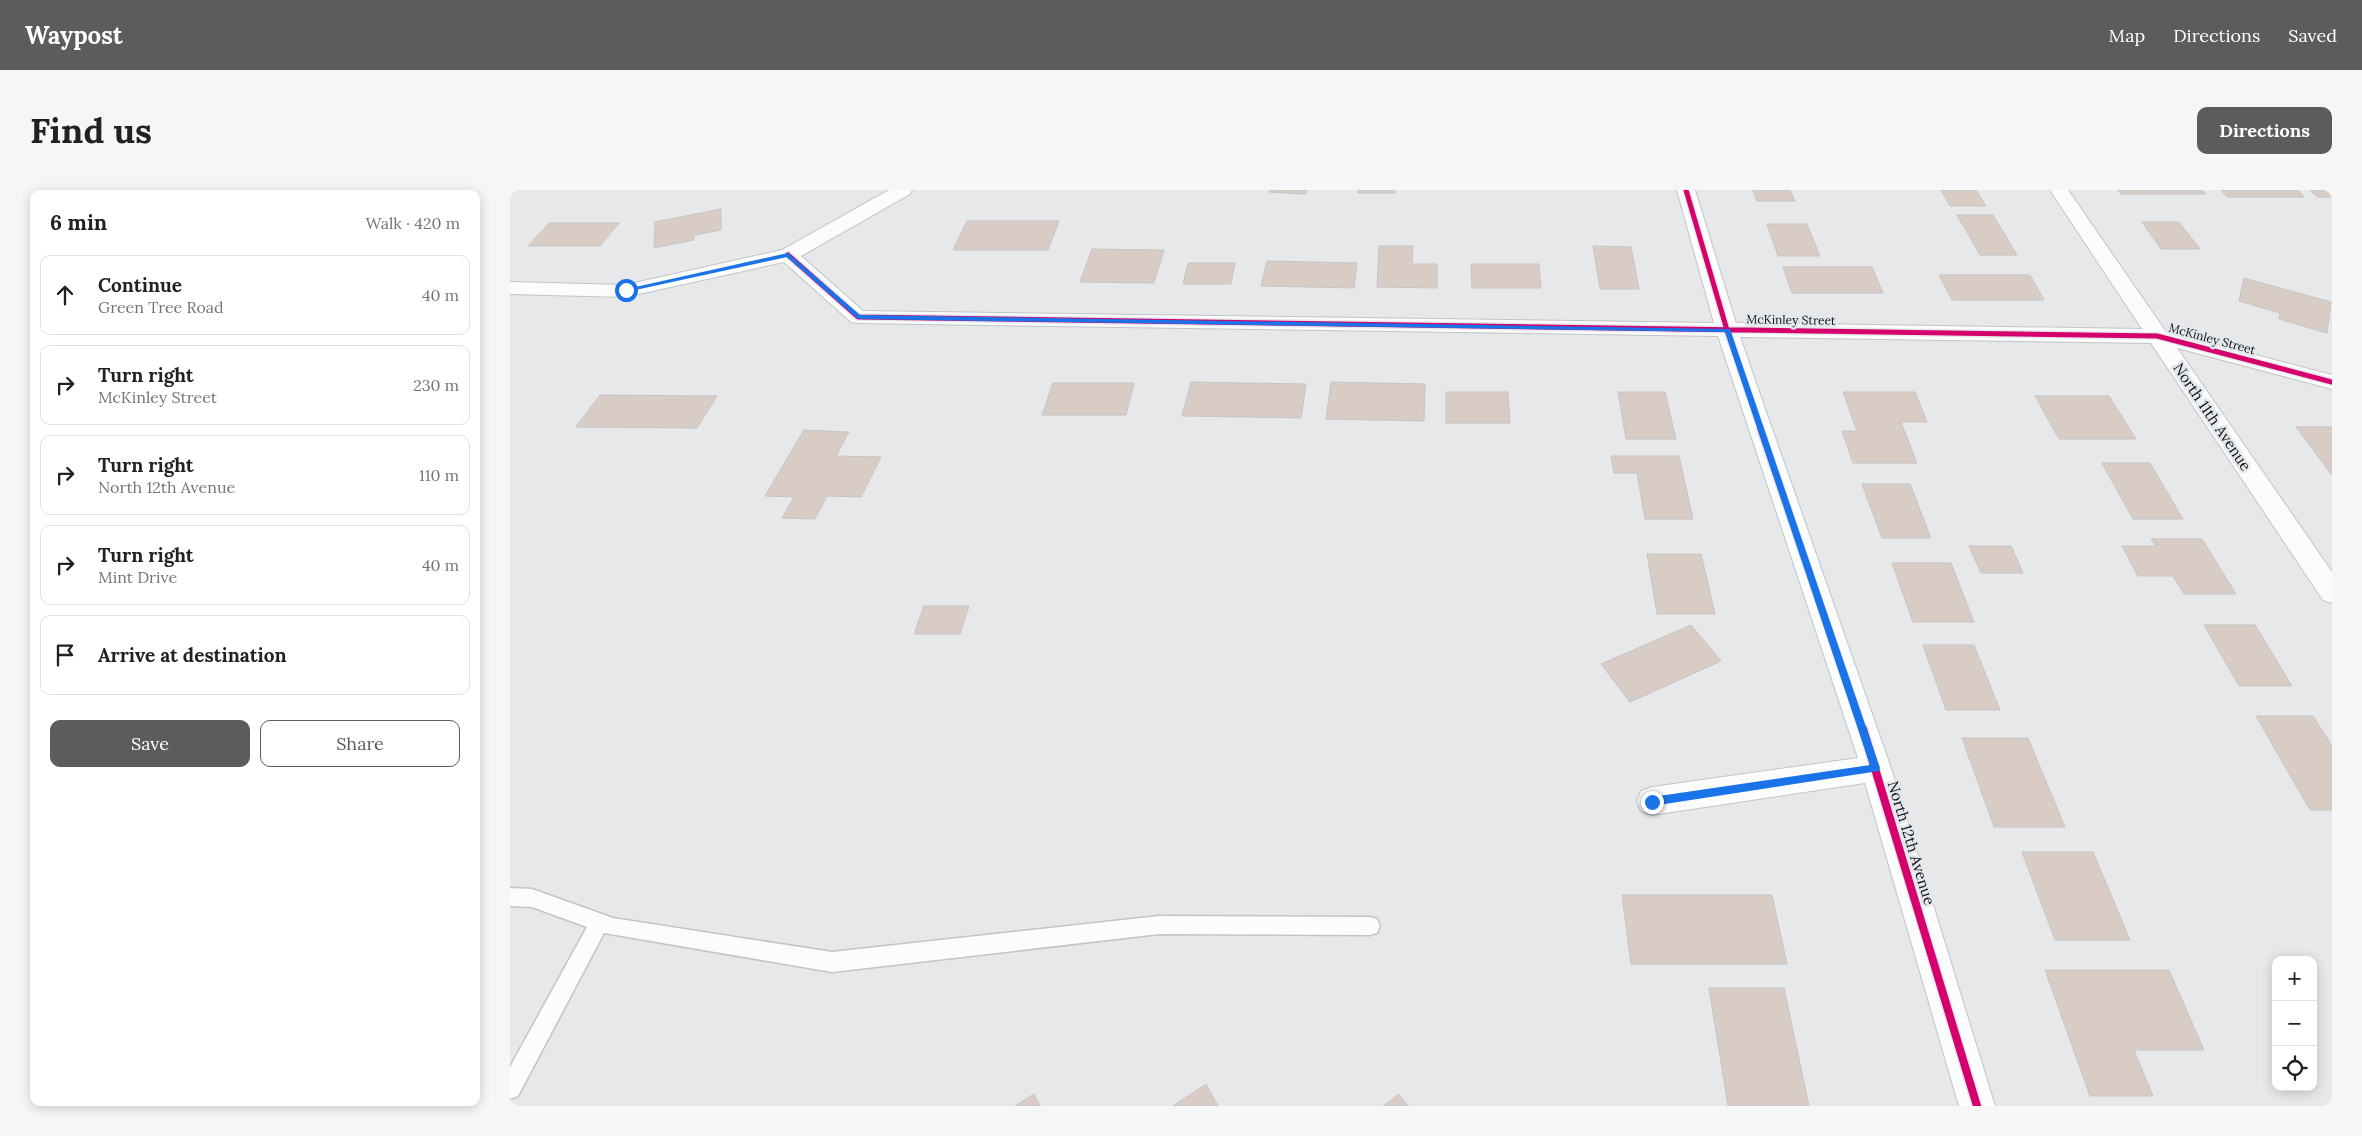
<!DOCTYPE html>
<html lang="en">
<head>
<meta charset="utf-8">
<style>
  body { margin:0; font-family:Lora,serif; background:#f6f6f6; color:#202124 }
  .controls { position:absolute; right:15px; bottom:15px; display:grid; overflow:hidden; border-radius:10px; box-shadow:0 2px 12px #0003 }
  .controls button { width:45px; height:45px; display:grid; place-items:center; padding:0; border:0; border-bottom:1px solid #e0e0e0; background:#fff; color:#202124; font:25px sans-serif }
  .stop { position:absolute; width:15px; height:15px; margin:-11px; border:4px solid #1a73e8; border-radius:50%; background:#fff }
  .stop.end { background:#1a73e8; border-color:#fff; box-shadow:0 1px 5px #0008 }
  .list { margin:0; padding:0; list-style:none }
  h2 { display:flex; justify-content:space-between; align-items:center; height:65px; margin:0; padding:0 20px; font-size:21px }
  h2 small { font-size:16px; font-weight:400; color:#757577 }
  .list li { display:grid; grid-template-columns:32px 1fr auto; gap:15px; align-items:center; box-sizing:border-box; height:80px; margin:0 10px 10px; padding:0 10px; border:1px solid #e0e0e0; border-radius:10px }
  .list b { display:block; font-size:19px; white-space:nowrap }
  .list p { margin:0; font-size:16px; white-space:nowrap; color:#757577 }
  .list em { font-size:16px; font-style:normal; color:#757577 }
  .actions { display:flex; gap:10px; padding:15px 20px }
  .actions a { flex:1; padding:11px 0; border:1px solid #5b5c5e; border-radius:10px; text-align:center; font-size:18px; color:#5b5c5e }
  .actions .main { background:#5b5c5e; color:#fff }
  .icon { flex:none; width:28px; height:28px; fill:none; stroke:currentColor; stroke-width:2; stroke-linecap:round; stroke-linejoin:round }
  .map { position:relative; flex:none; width:1822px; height:916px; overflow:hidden; border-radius:10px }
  header { display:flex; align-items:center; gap:30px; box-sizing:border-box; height:70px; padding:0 25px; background:#5b5c5e; color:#fff }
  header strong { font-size:24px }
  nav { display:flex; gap:28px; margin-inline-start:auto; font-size:18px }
  .intro { display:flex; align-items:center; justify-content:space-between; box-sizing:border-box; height:120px; padding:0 30px }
  h1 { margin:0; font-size:35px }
  .button { padding:12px 22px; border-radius:10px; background:#5b5c5e; color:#fff; font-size:18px; font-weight:700 }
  main { display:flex; gap:30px; padding:0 30px }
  aside { flex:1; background:#fff; border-radius:10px; box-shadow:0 2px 12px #0003 }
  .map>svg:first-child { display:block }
  .building { fill:#d9ccc5; stroke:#c5c5c6 }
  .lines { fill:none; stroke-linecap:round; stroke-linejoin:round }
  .lane-casing { stroke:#c2c4c5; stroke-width:3 }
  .street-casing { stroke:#c2c4c5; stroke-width:2 }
  .lane { fill:#fbfcfc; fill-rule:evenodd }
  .street { fill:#fbfcfc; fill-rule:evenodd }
  .cycleway-far2-casing { stroke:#e4e8ec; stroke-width:8 }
  .cycleway-far1-casing { stroke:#e4e8ec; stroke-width:9 }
  .cycleway-casing { stroke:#e4e8ec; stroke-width:11 }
  .cycleway-far2 { stroke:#d6006c; stroke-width:5 }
  .cycleway-far1 { stroke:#d6006c; stroke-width:5.5 }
  .cycleway { stroke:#d6006c; stroke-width:8 }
  .route { fill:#1a73e8 }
  .labels { text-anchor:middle; stroke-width:5; stroke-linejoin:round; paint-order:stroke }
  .far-street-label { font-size:12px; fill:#101113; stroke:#e4e8ec }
  .street-label { font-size:15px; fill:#101113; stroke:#e4e8ec }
</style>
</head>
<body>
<header>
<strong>Waypost</strong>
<nav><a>Map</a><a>Directions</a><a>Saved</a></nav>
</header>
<div class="intro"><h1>Find us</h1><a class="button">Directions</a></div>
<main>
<aside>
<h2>6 min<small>Walk · 420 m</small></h2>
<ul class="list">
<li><svg class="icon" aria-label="ahead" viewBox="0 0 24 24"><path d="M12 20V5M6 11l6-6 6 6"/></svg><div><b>Continue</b><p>Green Tree Road</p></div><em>40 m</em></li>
<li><svg class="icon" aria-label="right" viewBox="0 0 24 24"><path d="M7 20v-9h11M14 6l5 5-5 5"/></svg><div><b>Turn right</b><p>McKinley Street</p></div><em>230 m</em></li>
<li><svg class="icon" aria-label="right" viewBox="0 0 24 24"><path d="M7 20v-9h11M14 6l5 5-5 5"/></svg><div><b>Turn right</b><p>North 12th Avenue</p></div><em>110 m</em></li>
<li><svg class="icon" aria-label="right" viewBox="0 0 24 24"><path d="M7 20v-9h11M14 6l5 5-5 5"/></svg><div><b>Turn right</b><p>Mint Drive</p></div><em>40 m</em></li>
<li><svg class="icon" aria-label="arrive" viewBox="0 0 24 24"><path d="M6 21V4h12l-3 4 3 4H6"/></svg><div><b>Arrive at destination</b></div></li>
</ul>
<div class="actions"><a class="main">Save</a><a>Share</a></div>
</aside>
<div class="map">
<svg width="1822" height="916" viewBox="0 0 1822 916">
  <rect width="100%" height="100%" fill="#e6e8ea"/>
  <path class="building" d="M760 0H797L795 4 759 2Z
    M848 0H885V3H848Z
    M1243 0H1280L1285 11H1247Z
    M1431 0H1466L1476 16H1440Z
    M1608 0H1692L1695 4H1611Z
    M1711 0H1788L1794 7H1717Z
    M1800 0H1822V7H1807Z
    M211 19V40L184 45V50L144 58 145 32Z
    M1447 25H1483L1507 65H1470Z
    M457 31H549L538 60H443Z
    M1632 32H1669L1690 59H1651Z
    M39 33H109L90 56H18Z
    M1257 34H1297L1310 66H1268Z
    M869 56H903L902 74H927V98L867 97Z
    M1083 56 1121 57 1129 99H1090Z
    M582 59 654 60 644 93 570 92Z
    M757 71 847 73 844 98 751 96Z
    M678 73H725L721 94H673Z
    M961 74H1029L1031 98H962Z
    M1273 77H1362L1373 103H1282Z
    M1429 85H1520L1534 110H1442Z
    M1734 88 1821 112 1817 143 1769 129 1770 123 1729 111Z
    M681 192 796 194 791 228 672 226Z
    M821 192 915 194 914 231 816 229Z
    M543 193H624L616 225H532Z
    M936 202H998L1000 233H936Z
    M1108 202H1155L1166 249H1116Z
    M1333 202H1405L1417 232H1391L1407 273H1343L1332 241H1347Z
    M90 205 207 206 187 238 66 237Z
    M1525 206H1599L1626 249H1549Z
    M1786 237H1822V284H1821Z
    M294 240 339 242 326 266 371 267 351 307 317 306 305 329 272 328 284 307 255 306Z
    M1101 266H1169L1183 329H1135L1127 283H1104Z
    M1592 273H1640L1673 329H1623Z
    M1352 294H1400L1421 348H1372Z
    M1641 349H1692L1726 404H1674L1663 386H1628L1612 356H1646Z
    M1459 356H1501L1513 383H1471Z
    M1137 364H1191L1205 424H1147Z
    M1382 373H1441L1464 432H1403Z
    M414 416H459L450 444H404Z
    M1181 435 1211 471 1120 512 1091 474Z
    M1694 435H1745L1782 496H1729Z
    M1413 455H1464L1490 520H1436Z
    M1746 526H1803L1822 556V620H1800Z
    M1452 548H1518L1555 637H1484Z
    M1512 662H1583L1620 750H1545Z
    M1112 705H1262L1277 774H1121Z
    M1535 780H1659L1694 860H1624L1643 906H1580Z
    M1199 798H1274L1299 916H1218Z
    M696 894 708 916H663Z
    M524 904 530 916H505Z
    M889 904 898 916H873Z"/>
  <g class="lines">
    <g class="lane-casing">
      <path id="lane" d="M0 698 22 699 103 728 322 762 649 726 860 727 867 729 870 736 867 743 860 745 649 744 322 782 94 743 8 906 0 909V877L77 737 22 717 0 716Z"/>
    </g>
    <g class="street-casing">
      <path id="street" d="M379 0H402L400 4 291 66 353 121 1204 133 1167 0H1185L1226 133 1632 139 1540 0H1558L1656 142 1822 185V199L1667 158 1822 382V413L1813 410 1641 153 1230 147 1381 578 1485 916H1449L1355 593 1142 625 1131 621 1127 611 1131 601 1142 597 1348 568 1208 146 348 133 341 132 274 72 115 107 0 104V92L115 95 272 60Z"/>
    </g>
    <use href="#lane" class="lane"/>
    <use href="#street" class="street"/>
    <g class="cycleway-far2-casing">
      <path id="cycleway-far2" d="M1176 0 1217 140 1251 240
        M278 65 348 127 1647 146 1822 192"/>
    </g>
    <g class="cycleway-far1-casing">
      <path id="cycleway-far1" d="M1250 238 1353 540"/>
    </g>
    <g class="cycleway-casing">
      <path id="cycleway" d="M1353 539 1467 916"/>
    </g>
    <use href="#cycleway-far2" class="cycleway-far2"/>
    <use href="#cycleway-far1" class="cycleway-far1"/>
    <use href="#cycleway" class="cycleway"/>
  </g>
  <path class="route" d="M278 63 350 125 1220 139 1370 578 1369 581 1142 616 1138 612 1142 607 1360 575 1215 142 348 129 277 67 116 102 112 100Z"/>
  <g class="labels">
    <g class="far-street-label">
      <text transform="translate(1281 130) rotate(1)" y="4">McKinley Street</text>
      <text transform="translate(1702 149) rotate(15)" y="4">McKinley Street</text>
    </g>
    <g class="street-label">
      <text transform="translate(1702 227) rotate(56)" y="5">North 11th Avenue</text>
      <text transform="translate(1401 653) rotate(73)" y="5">North 12th Avenue</text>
    </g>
  </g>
</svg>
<div class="controls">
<button>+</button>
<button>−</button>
<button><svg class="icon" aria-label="locate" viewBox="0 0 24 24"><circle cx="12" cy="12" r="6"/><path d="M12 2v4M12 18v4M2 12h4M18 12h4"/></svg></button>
</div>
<div class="stop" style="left:116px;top:100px"></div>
<div class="stop end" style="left:1142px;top:612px"></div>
</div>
</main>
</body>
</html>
